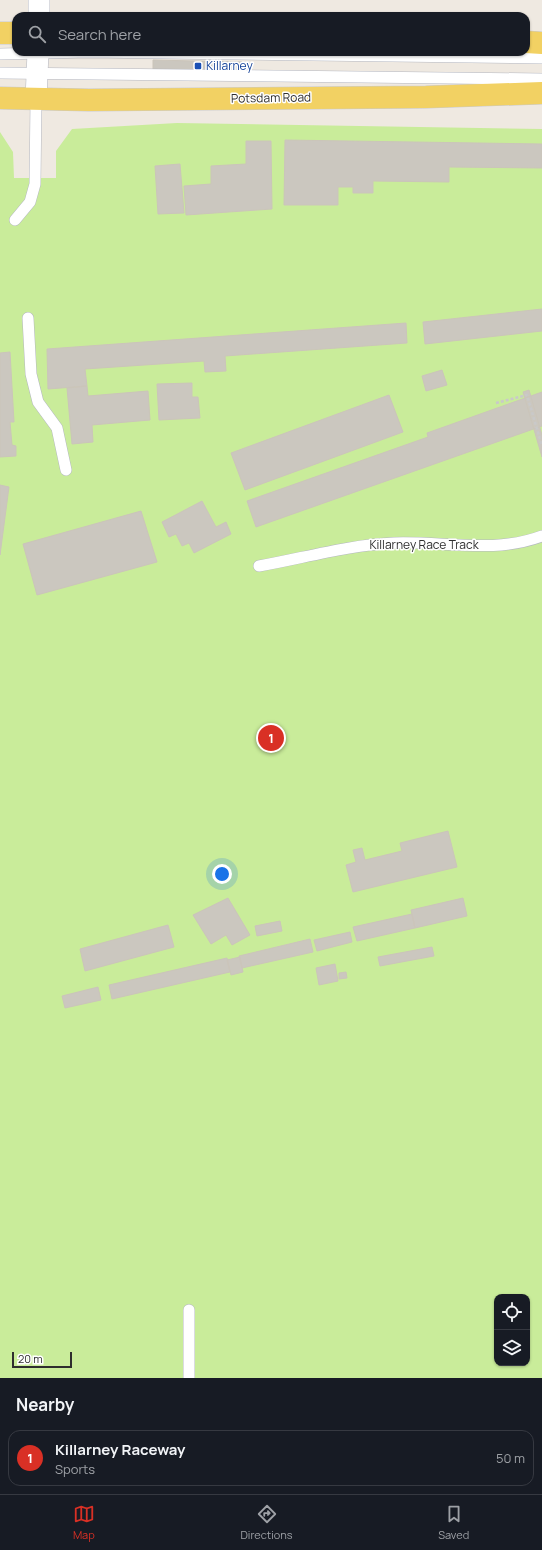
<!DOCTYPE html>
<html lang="en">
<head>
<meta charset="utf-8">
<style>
  body { margin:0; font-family:Manrope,sans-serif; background:#20242c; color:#f1f3f6 }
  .controls { position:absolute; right:12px; bottom:12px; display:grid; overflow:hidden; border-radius:8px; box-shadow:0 1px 3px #0004 }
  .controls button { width:36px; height:36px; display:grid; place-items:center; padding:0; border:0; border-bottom:1px solid #363941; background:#171b24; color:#f1f3f6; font:20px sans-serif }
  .scale { position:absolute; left:12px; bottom:10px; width:60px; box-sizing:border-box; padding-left:4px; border:2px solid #2e2e2e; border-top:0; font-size:11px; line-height:14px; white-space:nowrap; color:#2e2e2e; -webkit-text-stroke:3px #fff; paint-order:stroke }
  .you { position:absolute; left:222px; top:874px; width:14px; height:14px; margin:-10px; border:3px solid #fff; border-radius:50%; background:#1a73e8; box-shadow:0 0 0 6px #1a73e833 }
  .badge { display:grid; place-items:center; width:26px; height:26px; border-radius:50%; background:#d93025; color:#fff; font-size:13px; font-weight:700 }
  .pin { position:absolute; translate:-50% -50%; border:2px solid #fff; box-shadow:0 1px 4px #0006 }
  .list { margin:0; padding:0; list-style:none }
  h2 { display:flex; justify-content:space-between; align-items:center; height:52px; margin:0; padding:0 16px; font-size:17px }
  h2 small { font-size:13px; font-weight:400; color:#9ea1a6 }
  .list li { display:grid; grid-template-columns:26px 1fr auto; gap:12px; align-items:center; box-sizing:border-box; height:56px; margin:0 8px 8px; padding:0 8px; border:1px solid #363941; border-radius:12px }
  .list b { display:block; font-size:15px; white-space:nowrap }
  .list p { margin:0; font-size:13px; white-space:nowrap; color:#9ea1a6 }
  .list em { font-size:13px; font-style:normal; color:#9ea1a6 }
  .icon { flex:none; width:22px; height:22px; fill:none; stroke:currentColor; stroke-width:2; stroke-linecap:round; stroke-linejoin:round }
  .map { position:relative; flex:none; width:542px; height:1378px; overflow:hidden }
  .search { position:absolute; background:#171b24; box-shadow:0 1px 3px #0004; left:12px; right:12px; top:12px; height:44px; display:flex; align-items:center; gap:10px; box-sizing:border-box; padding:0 14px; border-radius:12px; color:#9ea1a6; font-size:15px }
  .sheet { height:116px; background:#171b24 }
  nav { display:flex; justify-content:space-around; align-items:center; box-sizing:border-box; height:56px; border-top:1px solid #363941; background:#171b24; font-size:11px; color:#9ea1a6 }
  nav a { display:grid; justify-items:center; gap:2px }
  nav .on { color:#d93025 }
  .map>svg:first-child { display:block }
  .pitch { fill:#c9ec9a; fill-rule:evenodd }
  .building { fill:#cbc7bf; stroke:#cbc5ba }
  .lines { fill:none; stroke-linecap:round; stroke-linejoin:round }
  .service-casing { stroke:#b4b7c1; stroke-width:12 }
  .minor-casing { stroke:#b4b7c1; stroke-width:22 }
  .primary-casing { stroke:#c9c9c9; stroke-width:23 }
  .path { stroke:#c9c9c9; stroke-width:2.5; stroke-dasharray:3 2; stroke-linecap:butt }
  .service { stroke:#fff; stroke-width:11 }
  .minor { stroke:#fff; stroke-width:21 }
  .primary { stroke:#f2d163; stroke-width:22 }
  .transit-dot { fill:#1a4fb4; stroke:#fff; stroke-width:1.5 }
  .labels { text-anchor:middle; stroke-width:3; stroke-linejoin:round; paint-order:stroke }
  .transit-label { font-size:12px; fill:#164399; stroke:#fff; text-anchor:start }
  .street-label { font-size:12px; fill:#2e2e2e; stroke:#fff }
</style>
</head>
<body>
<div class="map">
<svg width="542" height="1378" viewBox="0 0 542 1378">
  <rect width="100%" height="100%" fill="#efe9e1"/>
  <path class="pitch" d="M177 123 542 129V1378H0V132L13 152 14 178H56V151L72 129ZM497 1297H527V1363H497Z"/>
  <path class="building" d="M153 60 242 62V71L153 69Z
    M285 140 542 144V168L449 167V182L373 181V193H353V187H338V205H284Z
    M246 141H271L272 209 186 215 184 186 211 184V166L246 164Z
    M180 164 184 213 158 214 155 166Z
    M542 309V331L425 344 423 322Z
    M406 323 407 343 225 356 226 371 205 372 204 361 85 369 87 386 48 389 47 349Z
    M10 352 14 422H10L12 445 16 446V456L0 457V353Z
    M442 370 447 385 426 391 422 376Z
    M192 383V397H198L200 418 159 420 157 384Z
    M87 386 88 396 148 391 150 420 92 425 93 442 72 444 67 388Z
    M529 390 542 435V457L523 392Z
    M542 392V426L256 527 247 501 428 437 427 433Z
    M389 395 403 432 245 490 231 453Z
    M0 485 9 487 0 555Z
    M202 501 216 527 226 522 231 534 194 553 189 543 182 546 176 534 169 537 162 522Z
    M141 511 157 562 37 595 23 544Z
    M448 831 457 867 353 892 346 865 356 862 353 850 362 848 365 860 402 851 400 843Z
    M228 898 250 935 232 945 226 935 211 944 193 915Z
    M463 898 467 916 415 928 411 910Z
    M412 914 415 928 357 941 353 927Z
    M280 921 282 931 257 936 255 926Z
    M168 925 174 947 85 971 80 949Z
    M350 932 352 942 317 951 314 940Z
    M310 939 313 952 242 968 239 956Z
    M432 947 434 956 380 966 378 957Z
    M240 957 243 972 231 975 227 960Z
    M227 958 230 972 112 999 109 985Z
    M335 964 338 981 319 985 316 968Z
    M346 972 347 978 339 979V973Z
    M98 987 101 1000 65 1008 62 996Z"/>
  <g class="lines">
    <g class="service-casing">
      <path id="service" d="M0 54 89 52 542 58
        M0 73 542 79
        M15 220 30 202 35 184 36 99
        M28 318 31 374 38 402 57 428 66 470
        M259 566C304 558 348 545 394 543 443 541 495 554 542 536
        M189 1378V1310"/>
    </g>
    <g class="minor-casing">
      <path id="minor" d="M39 16V0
        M36 99 38 52"/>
    </g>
    <g class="primary-casing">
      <path id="primary" d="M0 33H16
        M526 42 542 43
        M0 98 89 100 426 97 542 93"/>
    </g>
    <path class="path" d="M496 403 527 395 542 446"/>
    <use href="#service" class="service"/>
    <use href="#minor" class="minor"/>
    <use href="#primary" class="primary"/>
  </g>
  <rect class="transit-dot" x="194" y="62" width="8" height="8" rx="2"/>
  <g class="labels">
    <g class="transit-label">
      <text x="206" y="70">Killarney</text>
    </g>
    <g class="street-label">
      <text transform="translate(271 98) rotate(-1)" y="4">Potsdam Road</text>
      <text x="424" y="549">Killarney Race Track</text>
    </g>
  </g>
</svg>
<div class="controls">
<button><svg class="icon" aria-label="locate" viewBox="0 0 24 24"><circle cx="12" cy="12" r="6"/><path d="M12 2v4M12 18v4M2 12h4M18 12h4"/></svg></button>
<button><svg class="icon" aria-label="layers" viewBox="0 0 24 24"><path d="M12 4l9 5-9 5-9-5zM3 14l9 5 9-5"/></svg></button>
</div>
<div class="scale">20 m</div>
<div class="you"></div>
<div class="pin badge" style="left:271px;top:738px">1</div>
<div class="search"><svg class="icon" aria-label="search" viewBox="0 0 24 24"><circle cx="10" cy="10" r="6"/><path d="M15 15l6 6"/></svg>Search here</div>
</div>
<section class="sheet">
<h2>Nearby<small></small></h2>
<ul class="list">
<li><span class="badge">1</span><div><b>Killarney Raceway</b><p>Sports</p></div><em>50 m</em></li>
</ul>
</section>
<nav>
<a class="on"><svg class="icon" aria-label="map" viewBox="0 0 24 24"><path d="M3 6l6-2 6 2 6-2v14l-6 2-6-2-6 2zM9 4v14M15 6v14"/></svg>Map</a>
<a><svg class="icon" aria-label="directions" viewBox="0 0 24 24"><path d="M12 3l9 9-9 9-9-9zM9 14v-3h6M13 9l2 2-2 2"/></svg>Directions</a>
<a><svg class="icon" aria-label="saved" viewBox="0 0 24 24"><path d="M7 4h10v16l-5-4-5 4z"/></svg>Saved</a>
</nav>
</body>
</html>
